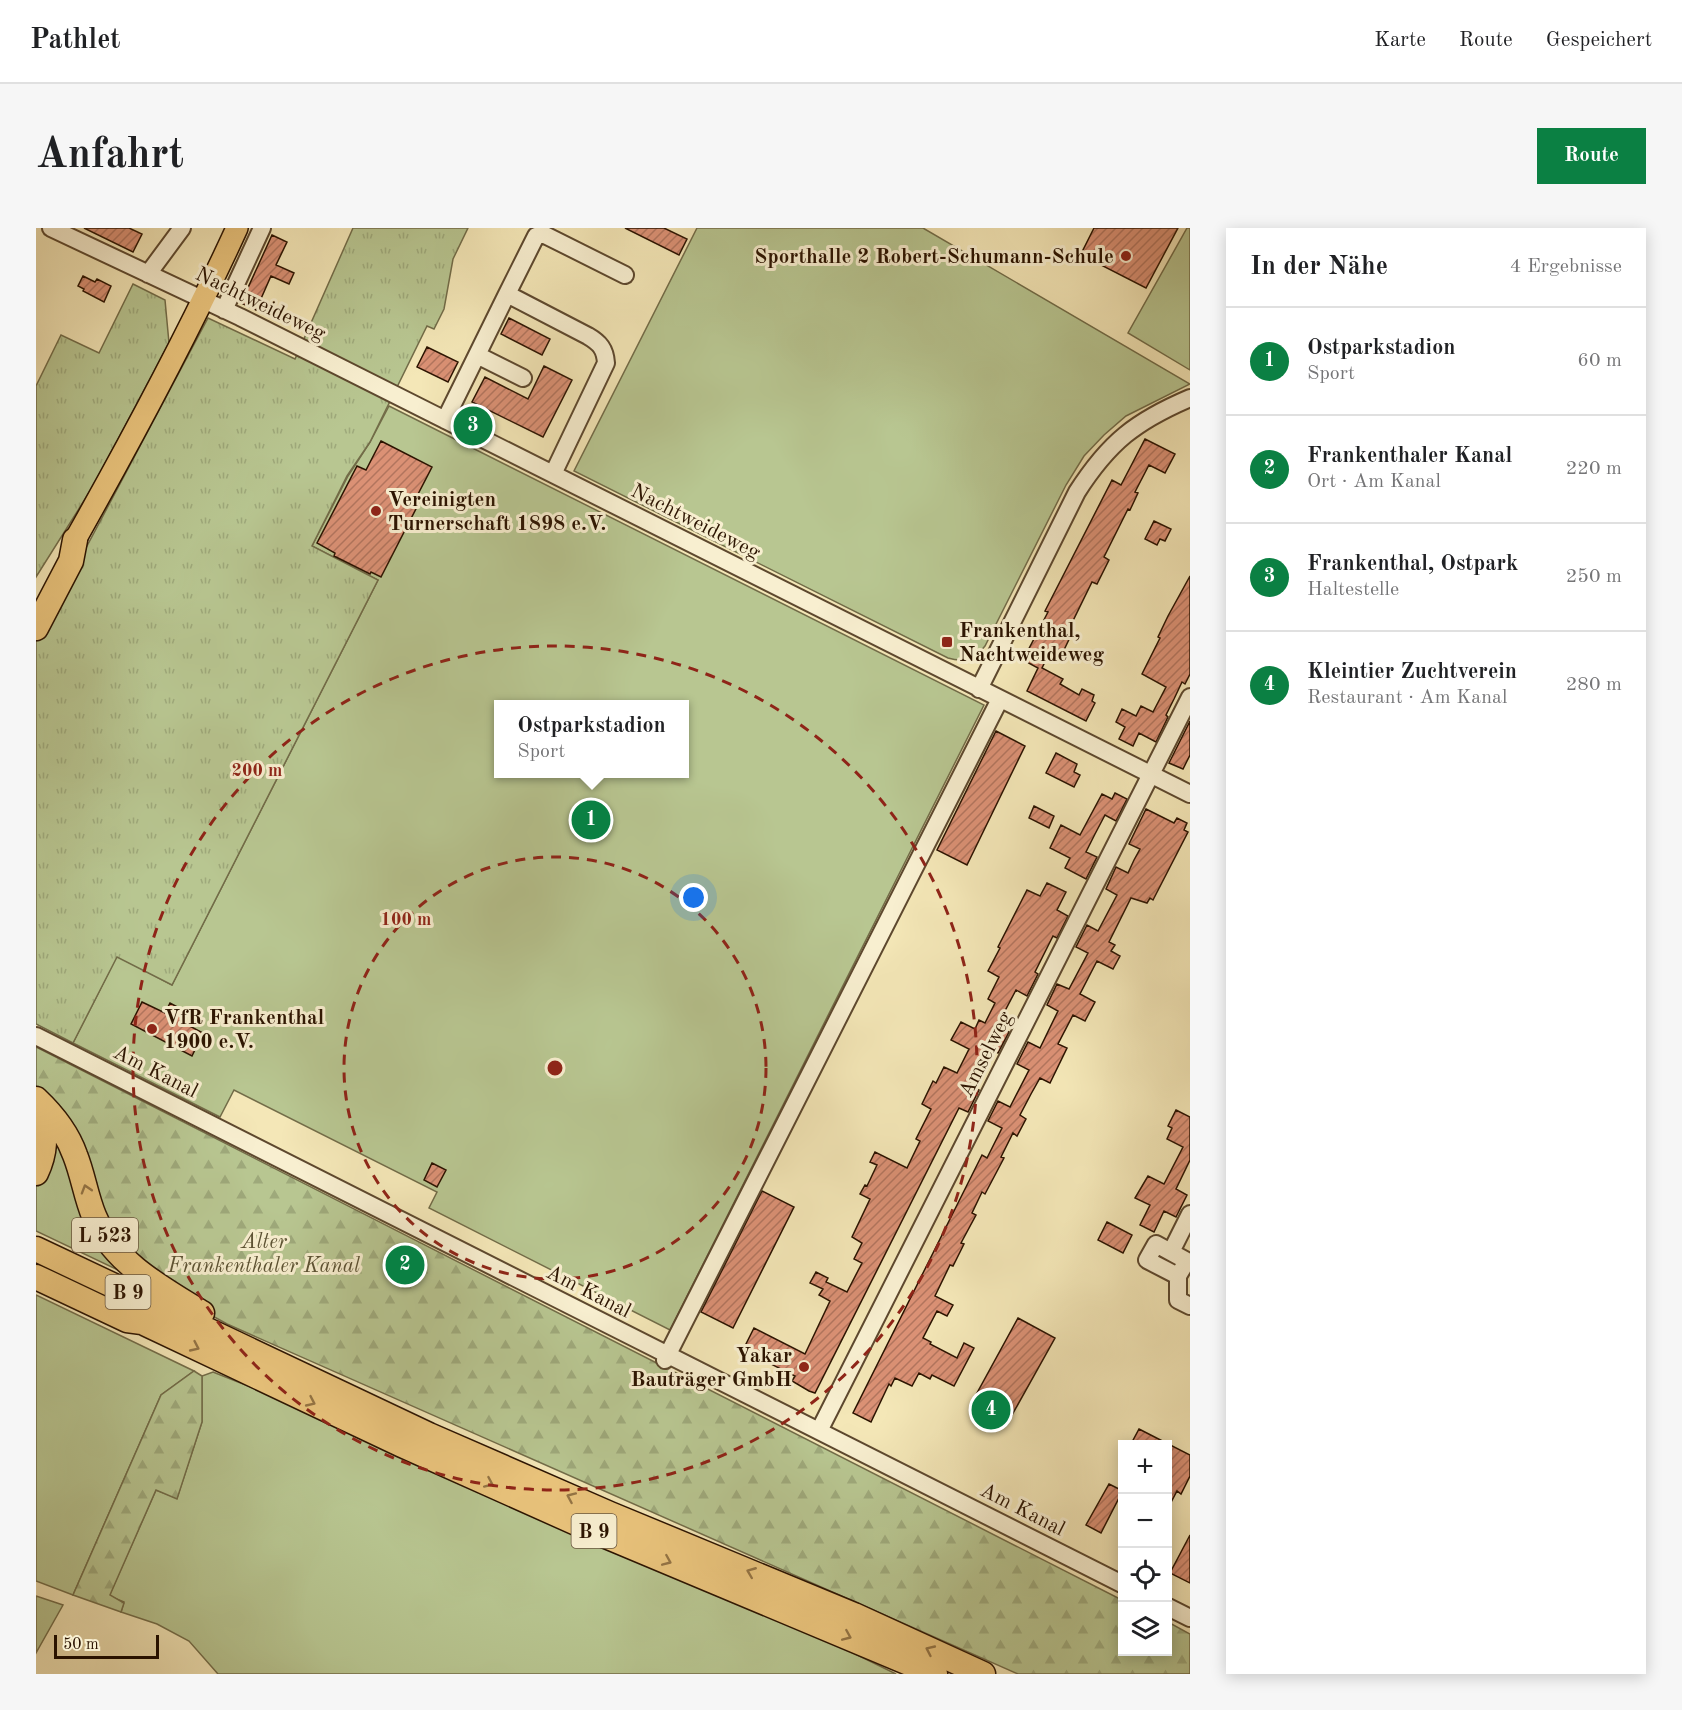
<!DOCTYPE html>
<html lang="de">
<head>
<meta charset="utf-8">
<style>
  body { margin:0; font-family:"Old Standard TT",serif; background:#f6f6f6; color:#202124 }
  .controls { position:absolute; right:18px; bottom:18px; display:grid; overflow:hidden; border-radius:0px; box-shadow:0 3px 15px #0003 }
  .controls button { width:54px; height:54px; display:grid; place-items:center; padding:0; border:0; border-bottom:2px solid #e0e0e0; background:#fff; color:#202124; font:30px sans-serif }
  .scale { position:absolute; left:18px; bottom:15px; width:105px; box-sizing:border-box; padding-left:6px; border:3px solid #2b1300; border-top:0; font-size:16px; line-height:21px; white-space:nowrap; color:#2b1300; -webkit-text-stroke:4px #f8efd0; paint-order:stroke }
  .you { position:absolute; left:658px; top:670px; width:21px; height:21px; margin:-15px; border:4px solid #fff; border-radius:50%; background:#1a73e8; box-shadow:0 0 0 9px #1a73e833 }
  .badge { display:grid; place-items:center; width:39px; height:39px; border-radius:50%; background:#0b8043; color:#fff; font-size:20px; font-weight:700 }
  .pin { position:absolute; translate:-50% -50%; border:3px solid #fff; box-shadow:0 2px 6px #0006 }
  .popup { position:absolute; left:458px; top:472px; width:195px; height:78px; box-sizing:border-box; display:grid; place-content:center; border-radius:0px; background:#fff; filter:drop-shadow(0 2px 4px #0005); font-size:20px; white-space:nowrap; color:#757577 }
  .popup b { font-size:22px; color:#202124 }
  .popup::after { content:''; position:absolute; left:50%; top:100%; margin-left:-12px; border:12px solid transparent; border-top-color:#fff }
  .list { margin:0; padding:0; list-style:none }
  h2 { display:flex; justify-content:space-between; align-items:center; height:78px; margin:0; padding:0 24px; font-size:26px }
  h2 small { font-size:20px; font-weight:400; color:#757577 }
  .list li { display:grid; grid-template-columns:39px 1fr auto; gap:18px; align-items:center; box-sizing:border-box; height:108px; padding:0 24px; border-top:2px solid #e0e0e0 }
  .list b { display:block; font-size:22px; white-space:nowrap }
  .list p { margin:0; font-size:20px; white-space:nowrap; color:#757577 }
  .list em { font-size:20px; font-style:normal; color:#757577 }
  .icon { flex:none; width:33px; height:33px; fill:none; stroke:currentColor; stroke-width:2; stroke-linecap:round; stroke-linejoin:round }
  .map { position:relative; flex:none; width:1154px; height:1446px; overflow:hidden; border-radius:0px }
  header { display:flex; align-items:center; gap:36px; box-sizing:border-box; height:84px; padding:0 30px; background:#fff; border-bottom:2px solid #e0e0e0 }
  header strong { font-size:28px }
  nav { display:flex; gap:33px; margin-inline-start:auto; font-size:21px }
  .intro { display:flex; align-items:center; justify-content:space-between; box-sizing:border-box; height:144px; padding:0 36px }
  h1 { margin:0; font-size:42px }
  .button { padding:15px 27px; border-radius:0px; background:#0b8043; color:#fff; font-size:21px; font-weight:700 }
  main { display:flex; gap:36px; padding:0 36px }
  aside { flex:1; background:#fff; border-radius:0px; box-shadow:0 3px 15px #0003 }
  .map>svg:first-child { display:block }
  .green { fill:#b8c691; stroke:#726c48; stroke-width:1.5; fill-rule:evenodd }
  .forest { fill:url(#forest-firs); stroke:#726c48; stroke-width:1.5 }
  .park { fill:url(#park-tufts); stroke:#726c48; stroke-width:1.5 }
  .building { fill:url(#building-hatch); stroke:#2b1300; stroke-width:1.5 }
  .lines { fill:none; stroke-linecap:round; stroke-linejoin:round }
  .minor-casing { stroke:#5d482e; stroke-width:20 }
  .major-casing { stroke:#2b1300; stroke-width:24 }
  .highway-casing { stroke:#2b1300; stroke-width:27 }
  .minor { stroke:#f8efd0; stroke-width:16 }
  .major { stroke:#eac47c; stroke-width:21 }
  .highway { stroke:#eac47c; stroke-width:24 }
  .oneway { stroke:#947444 }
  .ring { fill:none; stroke:#8f2418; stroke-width:3; stroke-dasharray:10 8 }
  .poi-dot { fill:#8f2418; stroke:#f8efd0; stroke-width:2 }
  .labels { text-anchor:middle; stroke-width:6; stroke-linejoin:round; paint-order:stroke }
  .shield { fill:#f8efd0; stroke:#68553e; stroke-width:1.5 }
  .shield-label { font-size:20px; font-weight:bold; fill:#2b1300 }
  .poi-label { font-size:21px; font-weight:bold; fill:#2b1300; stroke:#f8efd0; text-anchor:start }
  .street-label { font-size:21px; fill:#2b1300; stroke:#f8efd0 }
  .park-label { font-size:21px; font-style:italic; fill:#5c5233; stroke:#f8efd0 }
  .centre { fill:#8f2418; stroke:#f8efd0; stroke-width:3 }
  .ring-label { font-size:18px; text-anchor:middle; font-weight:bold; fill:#8f2418; stroke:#f8efd0; stroke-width:6; stroke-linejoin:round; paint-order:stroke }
</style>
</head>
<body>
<header>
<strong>Pathlet</strong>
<nav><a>Karte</a><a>Route</a><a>Gespeichert</a></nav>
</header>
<div class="intro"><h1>Anfahrt</h1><a class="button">Route</a></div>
<main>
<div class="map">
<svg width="1154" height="1446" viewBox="0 0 1154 1446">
  <defs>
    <pattern id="forest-firs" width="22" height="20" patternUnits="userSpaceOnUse" patternTransform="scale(1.5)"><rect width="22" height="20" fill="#b8c691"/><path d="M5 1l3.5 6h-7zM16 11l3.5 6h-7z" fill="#9ea97b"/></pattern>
    <pattern id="park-tufts" width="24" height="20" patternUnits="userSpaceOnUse" patternTransform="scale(1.5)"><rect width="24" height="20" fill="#b8c691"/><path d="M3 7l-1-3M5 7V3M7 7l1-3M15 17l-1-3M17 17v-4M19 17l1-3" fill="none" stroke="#9ea97b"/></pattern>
    <pattern id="building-hatch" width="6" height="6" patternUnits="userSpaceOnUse" patternTransform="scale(1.5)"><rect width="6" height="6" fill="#db9175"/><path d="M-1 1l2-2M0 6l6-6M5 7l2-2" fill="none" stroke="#b2755e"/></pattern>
  </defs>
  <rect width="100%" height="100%" fill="#f4e7b7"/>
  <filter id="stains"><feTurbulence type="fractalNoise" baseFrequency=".00333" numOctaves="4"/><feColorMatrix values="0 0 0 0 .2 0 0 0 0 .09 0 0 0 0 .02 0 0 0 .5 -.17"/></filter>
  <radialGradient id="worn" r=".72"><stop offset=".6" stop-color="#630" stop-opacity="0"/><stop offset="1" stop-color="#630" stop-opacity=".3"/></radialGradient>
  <path class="green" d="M661 0H887L1154 156 1090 188 1068 207 1048 228 1030 257 949 418C939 431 928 435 912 430L538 243Z
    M1151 0H1154V142L1092 105Z
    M353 178 948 477 634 1102 393 980 401 964 198 862 184 889 37 815 81 728 136 757 342 352 276 318 312 248 334 214ZM462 476H648V546H462Z
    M8 888 103 1052 0 1003V955Z
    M0 1067 158 1143 125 1167 37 1367 0 1353Z
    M177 1144 257 1176 801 1417 860 1446H182L153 1413 121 1396 85 1384 88 1374 73 1368 120 1262 141 1270 166 1194V1148Z
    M0 1368 27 1377 0 1425Z"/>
  <path class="forest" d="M0 819 1086 1372V1424H1132V1394L1154 1406V1446H982L191 1096 155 1076 86 1023 0 863Z
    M158 1143 166 1148V1194L141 1271 120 1262 74 1367 88 1375 85 1384 37 1367 125 1167Z"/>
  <path class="park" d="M317 0H432L417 31 408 81 398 101 391 98 334 214 311 248 276 318 342 352 136 757 81 729 37 815 0 796V414L172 90 259 131Z
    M97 56 129 72 133 115 56 260 0 349V158L25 107 63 125Z"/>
  <path class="building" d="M48 0H93L106 6 97 24Z
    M589 0H628L651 11 643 27Z
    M1058 0H1142L1110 60 1061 35 1062 32 1046 24Z
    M236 7 251 14 240 37 258 45 253 56 235 48 220 82 205 75Z
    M47 48 59 54 61 51 75 58 68 74 47 63 48 61 42 58Z
    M473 90 514 111 506 127 465 106Z
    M391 119 422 134 412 154 381 139Z
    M508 138 536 152 507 209 436 174 449 149 492 171Z
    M1109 211 1139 226 1129 245 1113 237 1099 264 1102 265 1094 282 1092 281 1068 329 1073 332 1061 356 1056 354 1033 401 1037 403 1027 424 1017 418 1006 440 1027 451 1024 456 1043 467 1046 461 1058 467 1056 473 1059 475 1050 493 991 463 1002 440 987 432 1012 384 1009 383 1076 252 1085 257Z
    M345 213 396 239 379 272 383 275 345 349 335 344 334 346 298 328 299 325 281 315 321 238 330 242Z
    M1118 293 1135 301 1129 313 1124 311 1121 317 1109 311Z
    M1154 348V446L1149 456 1146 454 1138 471 1130 487 1132 489 1120 514 1103 505 1097 518 1083 511 1089 499 1080 494 1086 481 1100 488 1105 478 1117 484 1130 459 1106 446 1124 410 1122 409 1132 388Z
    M1154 493V527L1147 541 1133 535Z
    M960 503 989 518 931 637 901 622Z
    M1020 525 1041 536 1038 544 1044 547 1038 559 1010 545Z
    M1079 565 1091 571 1080 593 1069 587 1059 606 1050 624 1061 629 1050 651 1029 640 1034 630 1014 620 1025 597 1044 607 1066 566 1076 571Z
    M998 578 1018 588 1013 600 993 590Z
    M1110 581 1138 595 1141 590 1151 595 1148 602 1152 604 1117 672 1114 670 1111 675 1095 670 1073 714 1079 717 1075 723 1084 728 1077 741 1061 733 1044 766 1059 774 1049 793 1037 787 1022 816 1031 820 1014 855 1004 850 995 866 984 887 990 891 981 908 977 905 965 929 968 930 949 966 946 964 936 985 940 987 925 1015 928 1016 917 1038 914 1037 899 1068 917 1077 911 1088 901 1083 887 1110 895 1114 894 1116 921 1130 928 1115 938 1120 918 1158 896 1147 894 1151 883 1145 876 1158 859 1150 855 1158 853 1156 835 1194 817 1185 946 927 951 930 966 900 952 893 962 873 974 879 993 842 981 836 992 814 1004 820 1022 783 1011 777 1021 756 1033 761 1052 725 1040 719 1051 697 1062 703 1081 667 1070 661 1080 639 1092 645 1098 632 1104 621 1093 616Z
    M1011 655 1030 664 1021 682 1032 688 1021 710 1017 708 999 744 1002 746 991 768 980 762 961 798 973 804 962 825 951 820 933 857 943 862 932 884 923 880 779 1165 773 1163 756 1153 759 1148 707 1122 718 1100 769 1126 794 1073 783 1067 787 1061 774 1055 780 1044 792 1050 790 1054 811 1064 826 1035 818 1031 826 1015 816 1009 834 971 824 966 829 957 831 958 841 937 834 934 839 924 871 940 884 913 880 911 895 881 886 876 897 853 900 855 908 839 921 845 933 821 915 812 925 794 939 801 943 792 949 795 959 775 952 771 963 749 952 743 964 720 962 719 991 662 1004 668Z
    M106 774 129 785 134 775 151 784 146 794 167 805 156 828 95 796Z
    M1140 882 1154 889V932L1140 961 1151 967 1140 989 1128 983 1118 1004 1104 997 1114 977 1099 970 1112 948 1128 956 1147 919 1131 911 1136 900 1132 898Z
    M396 935 410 942 401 959 388 952Z
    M726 963 758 979 697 1100 665 1084Z
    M1071 994 1096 1007 1087 1025 1062 1012Z
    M982 1090 1019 1110 971 1196 935 1176Z
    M1103 1201 1154 1227V1248L1145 1266 1141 1263 1131 1282V1216H1095Z
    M1073 1256 1085 1262V1266L1065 1305 1050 1297Z
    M1154 1307V1355L1134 1345Z"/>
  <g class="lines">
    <g class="minor-casing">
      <path id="minor" d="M15 0 204 89 1154 566
        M112 46 146 0
        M471 66 500 8 507 6 589 47
        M188 82 226 0
        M441 127 487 150
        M409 192 471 66 552 108C564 115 569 121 570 135L517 246
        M943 461 1041 264C1073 214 1100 193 1154 170
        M0 808 1086 1356
        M1120 1016 1151 1033 1142 1048 1111 1032Z
        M1135 1024 1154 986
        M1142 1048V1072L1154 1078
        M629 1132 964 471
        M783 1203 1154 469
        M1132 1379 1154 1390"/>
    </g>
    <g class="major-casing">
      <path id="major" d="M39 312C97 209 152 107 201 0"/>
    </g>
    <g class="highway-casing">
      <path id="highway" d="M0 400 35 333 39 312
        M0 871C17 887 31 904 39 927 47 947 50 969 58 988 77 1034 125 1060 166 1085
        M0 888C13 905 8 928 0 945
        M0 1021 393 1207 574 1286 818 1387 947 1446
        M0 1049 91 1092 106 1094 366 1217 565 1306 899 1446"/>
    </g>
    <use href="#minor" class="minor"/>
    <use href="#major" class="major"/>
    <use href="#highway" class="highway"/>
  </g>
  <defs><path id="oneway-chevron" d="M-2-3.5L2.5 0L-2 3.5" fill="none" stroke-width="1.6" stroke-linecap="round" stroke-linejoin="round" transform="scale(1.5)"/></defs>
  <g class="oneway">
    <use href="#oneway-chevron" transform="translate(50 961) rotate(-107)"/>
    <use href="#oneway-chevron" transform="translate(159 1119) rotate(25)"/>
    <use href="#oneway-chevron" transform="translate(275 1174) rotate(25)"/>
    <use href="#oneway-chevron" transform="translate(453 1255) rotate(24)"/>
    <use href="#oneway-chevron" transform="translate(535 1269) rotate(-156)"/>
    <use href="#oneway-chevron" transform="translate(631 1333) rotate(23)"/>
    <use href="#oneway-chevron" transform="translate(715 1344) rotate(-158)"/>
    <use href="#oneway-chevron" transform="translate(811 1408) rotate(23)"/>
    <use href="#oneway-chevron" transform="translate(894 1422) rotate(-155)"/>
  </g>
  <g class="ring">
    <circle cx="519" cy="840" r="211"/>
    <circle cx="519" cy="840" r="422"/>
  </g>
  <g class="poi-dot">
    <circle cx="1090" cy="28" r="6"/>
    <circle cx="340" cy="283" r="6"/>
    <rect x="905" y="408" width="12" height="12" rx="3"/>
    <circle cx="116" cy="801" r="6"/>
    <circle cx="768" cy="1139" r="6"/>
  </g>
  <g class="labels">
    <g class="shield">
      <rect x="36" y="990" width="66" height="34" rx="4.5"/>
      <rect x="69.5" y="1047" width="45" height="34" rx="4.5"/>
      <rect x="535.5" y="1286" width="45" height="34" rx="4.5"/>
    </g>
    <g class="shield-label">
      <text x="69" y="1014">L 523</text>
      <text x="92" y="1071">B 9</text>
      <text x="558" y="1310">B 9</text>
    </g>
    <g class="poi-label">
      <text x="1078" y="35" text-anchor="end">Sporthalle 2 Robert-Schumann-Schule</text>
      <text x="352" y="278">Vereinigten<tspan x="352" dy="24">Turnerschaft 1898 e.V.</tspan></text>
      <text x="923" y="409">Frankenthal,<tspan x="923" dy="24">Nachtweideweg</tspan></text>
      <text x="128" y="796">VfR Frankenthal<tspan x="128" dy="24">1900 e.V.</tspan></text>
      <text x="756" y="1134" text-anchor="end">Yakar<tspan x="756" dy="24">Bauträger GmbH</tspan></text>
    </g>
    <g class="street-label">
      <text transform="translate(225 75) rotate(26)" y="7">Nachtweideweg</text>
      <text transform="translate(660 293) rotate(27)" y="7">Nachtweideweg</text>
      <text transform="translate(949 826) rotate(-63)" y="7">Amselweg</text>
      <text transform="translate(120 843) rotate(27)" y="7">Am Kanal</text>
      <text transform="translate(553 1063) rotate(27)" y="7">Am Kanal</text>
      <text transform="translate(987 1281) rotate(27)" y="7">Am Kanal</text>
    </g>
    <g class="park-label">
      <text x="228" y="1020">Alter<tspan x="228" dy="24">Frankenthaler Kanal</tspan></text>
    </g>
  </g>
  <circle cx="519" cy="840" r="9" class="centre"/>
  <g class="ring-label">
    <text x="221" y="548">200 m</text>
    <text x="370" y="697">100 m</text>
  </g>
  <rect width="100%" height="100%" filter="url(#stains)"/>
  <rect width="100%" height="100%" fill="url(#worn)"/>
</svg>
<div class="controls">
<button>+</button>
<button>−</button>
<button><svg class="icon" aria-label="locate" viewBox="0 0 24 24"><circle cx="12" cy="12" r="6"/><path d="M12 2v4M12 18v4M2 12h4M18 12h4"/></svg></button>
<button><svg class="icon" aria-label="layers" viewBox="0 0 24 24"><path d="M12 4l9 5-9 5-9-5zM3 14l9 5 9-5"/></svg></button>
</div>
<div class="scale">50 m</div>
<div class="you"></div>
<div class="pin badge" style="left:555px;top:592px">1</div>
<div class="popup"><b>Ostparkstadion</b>Sport</div>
<div class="pin badge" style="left:369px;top:1037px">2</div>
<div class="pin badge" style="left:437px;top:198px">3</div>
<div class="pin badge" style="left:955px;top:1182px">4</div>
</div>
<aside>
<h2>In der Nähe<small>4 Ergebnisse</small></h2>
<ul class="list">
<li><span class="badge">1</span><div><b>Ostparkstadion</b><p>Sport</p></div><em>60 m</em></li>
<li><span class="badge">2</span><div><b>Frankenthaler Kanal</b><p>Ort · Am Kanal</p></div><em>220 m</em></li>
<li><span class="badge">3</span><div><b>Frankenthal, Ostpark</b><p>Haltestelle</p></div><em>250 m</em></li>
<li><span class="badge">4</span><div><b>Kleintier Zuchtverein</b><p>Restaurant · Am Kanal</p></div><em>280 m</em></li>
</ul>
</aside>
</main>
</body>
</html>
